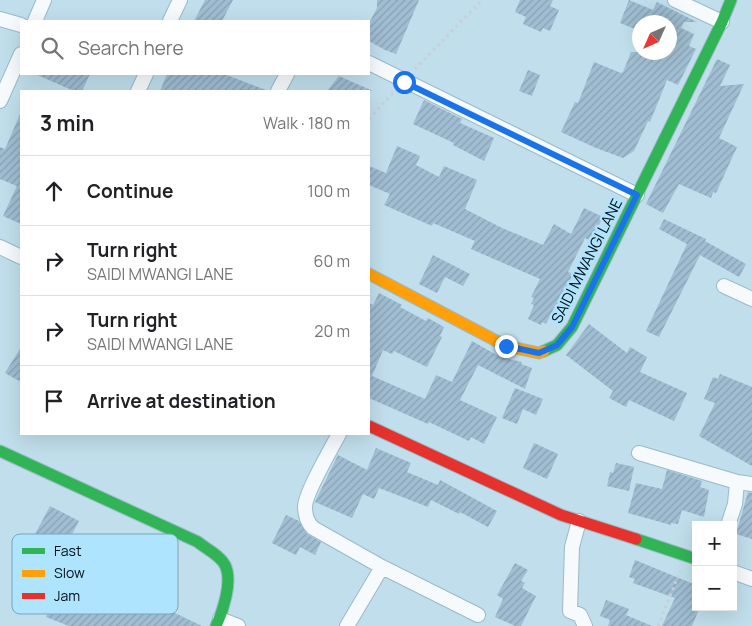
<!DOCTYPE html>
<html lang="en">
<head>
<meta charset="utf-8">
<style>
  body { margin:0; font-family:Manrope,sans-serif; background:#f2f2f2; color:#202124 }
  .controls { position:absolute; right:15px; bottom:15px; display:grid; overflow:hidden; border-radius:0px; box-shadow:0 5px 20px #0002 }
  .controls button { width:45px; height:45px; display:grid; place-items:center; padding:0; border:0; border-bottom:1px solid #e0e0e0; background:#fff; color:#202124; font:25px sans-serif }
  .compass { position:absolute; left:632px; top:15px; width:45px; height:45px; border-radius:50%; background:#fff; box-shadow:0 5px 20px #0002; rotate:225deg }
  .stop { position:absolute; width:15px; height:15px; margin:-11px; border:4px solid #1a73e8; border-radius:50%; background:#fff }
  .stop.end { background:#1a73e8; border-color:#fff; box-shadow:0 1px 5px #0008 }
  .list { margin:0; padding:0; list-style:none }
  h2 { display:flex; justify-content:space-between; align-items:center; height:65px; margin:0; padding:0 20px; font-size:21px }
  h2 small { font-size:16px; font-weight:400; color:#757577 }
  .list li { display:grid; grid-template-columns:32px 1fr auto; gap:15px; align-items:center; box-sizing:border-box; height:70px; padding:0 20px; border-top:1px solid #e0e0e0 }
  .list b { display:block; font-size:19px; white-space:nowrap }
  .list p { margin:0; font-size:16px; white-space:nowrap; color:#757577 }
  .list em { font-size:16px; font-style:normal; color:#757577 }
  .icon { flex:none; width:28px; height:28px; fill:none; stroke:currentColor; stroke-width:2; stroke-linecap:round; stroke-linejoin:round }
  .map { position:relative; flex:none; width:752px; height:626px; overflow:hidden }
  .search { position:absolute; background:#fff; box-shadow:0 5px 20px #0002; left:20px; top:20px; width:350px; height:55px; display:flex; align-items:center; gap:12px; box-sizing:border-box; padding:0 18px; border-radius:0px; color:#757577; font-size:19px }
  .panel { position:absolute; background:#fff; box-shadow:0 5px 20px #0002; left:20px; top:90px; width:350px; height:345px; border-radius:0px }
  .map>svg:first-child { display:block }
  .building { fill:url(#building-hatch) }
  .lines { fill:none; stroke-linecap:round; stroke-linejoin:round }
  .street-casing { stroke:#9abac8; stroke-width:16 }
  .fast-casing { stroke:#9abac8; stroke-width:13 }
  .slow-casing { stroke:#9abac8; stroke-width:13 }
  .jam-casing { stroke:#9abac8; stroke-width:13 }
  .path { stroke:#c7d0d5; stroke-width:3; stroke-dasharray:2.5 4; stroke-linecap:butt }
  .street { stroke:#f6fafc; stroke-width:14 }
  .fast { stroke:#30b455; stroke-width:11 }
  .slow { stroke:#ff9f0a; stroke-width:11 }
  .jam { stroke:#e5322d; stroke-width:11 }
  .route { stroke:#1a73e8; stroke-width:6 }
  .labels { text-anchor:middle; stroke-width:5; stroke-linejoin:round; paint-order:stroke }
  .street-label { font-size:15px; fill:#000e16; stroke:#aee4fd }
  .key { fill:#aee4fd; stroke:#7aa4b8; stroke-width:1 }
  .key-label { font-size:14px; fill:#000e16 }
</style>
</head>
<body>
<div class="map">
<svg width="752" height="626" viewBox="0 0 752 626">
  <defs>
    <pattern id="building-hatch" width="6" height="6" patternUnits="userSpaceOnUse" patternTransform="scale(1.25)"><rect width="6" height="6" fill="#a0bdd2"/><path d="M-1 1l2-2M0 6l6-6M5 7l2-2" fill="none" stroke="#88a1b4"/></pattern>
  </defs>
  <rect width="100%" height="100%" fill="#c0deeb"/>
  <path class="building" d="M205 0H233L222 21H194Z
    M377 0H419L396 54 385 50 369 41V23L377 8Z
    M520 0H553L550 6 559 10 550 31 543 28 541 32 523 24 526 17 515 12Z
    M629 0 653 10 657 2 697 22H684L681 28 694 34 689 46 696 49 678 85 667 80 650 122 648 121 634 151 623 158 596 148 561 132 575 102 578 103 594 62 621 73 623 72 631 52H670V22H640V31L620 23Z
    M717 59 730 65 720 86 744 84 719 138 737 147 716 193 713 192 711 198 679 184 663 213 646 204Z
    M528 70 540 75 532 96 519 91Z
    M35 74H90L82 91H74Z
    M167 74H224L266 90V91H160Z
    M339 76 373 91H327Z
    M424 100 462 119 460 123 494 138 484 161 453 145 454 143 413 124Z
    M21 112V224L3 216 17 186 0 179V147L5 149Z
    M397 146 420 156 416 165 439 177 444 166 477 180 465 209 502 228 543 245 554 224 571 234 584 208 603 217 591 241 585 238 568 272 573 274 557 309 554 308 546 324 542 322 541 325 528 319 534 305 531 304 534 298 531 297 540 279 471 249 475 241 433 223 432 226 384 205 390 194 369 185V166L386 173Z
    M664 219 706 239 705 241 746 264 739 277 700 255 659 337 646 331 687 244 659 229Z
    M433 255 470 274 463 286 445 277 437 293 419 284Z
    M379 293 402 305 400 307 426 321 428 318 444 327 440 336 442 337 427 367 394 351 392 354 383 350 372 376 425 399 436 375 452 382 472 341 500 357 522 362 521 364 532 368 525 389 478 365 460 400 497 417 484 444 471 437 469 441 429 422 428 424 369 398V303L373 305Z
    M589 324 627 353 630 347 647 357 640 372 687 393 674 421 629 400 626 407 609 398 613 391 566 355Z
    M21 347V382L5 373Z
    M720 374 752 387V466L699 436 715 403 704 399 713 377 718 379Z
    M515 388 543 399 536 415 523 409 517 424 502 418Z
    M534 443 558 454 547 479 523 468Z
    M376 448 411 463 407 472 438 485 440 480 497 511 488 527 460 512 459 514 431 500 428 507 379 488 374 499 363 494 352 518 315 502 338 455 367 470Z
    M616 463 634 467 629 491 607 486 610 472 613 473Z
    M667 470 702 481 700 487 709 490 704 517 682 510 678 524 671 523V525L628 513 636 483 662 489Z
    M748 492 752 493V539L736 534Z
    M50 506 79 521 62 553 33 538Z
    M286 515 299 521 307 534 321 542 315 555 300 547 296 555 272 543Z
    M121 543 150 557 133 593 202 626H69L46 617 65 571 88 582 90 579 92 580 105 551 115 556Z
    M635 560 696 585V607H700L692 626H662L675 598 633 583 635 579 629 577Z
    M515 563 528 570 521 581 525 583 522 588 536 596 521 626H515L495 617 503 599 497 595Z
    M606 600 629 609 626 615 652 626H608L610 620 600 616Z"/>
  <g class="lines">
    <g class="street-casing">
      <path id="street" d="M675 0 722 22
        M0 19 21 25
        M35 21 44 0
        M170 21 180 0
        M369 63 637 195
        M138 91 146 74
        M278 91 287 74
        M0 101 21 54
        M0 247 21 257
        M724 286 752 299
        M339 434C331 449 306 492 305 506 305 516 307 522 313 528L382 567 478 615
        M639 453 737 482 752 484
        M579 521 572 547 570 611 580 615 585 626
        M728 525 735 504 737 482
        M733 572 752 579
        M220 619 238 626
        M347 626 382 567"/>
    </g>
    <g class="fast-casing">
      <path id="fast" d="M544 351 557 345 572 327 722 22 731 0
        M0 451 198 542C206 549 220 555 225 565 233 581 223 611 216 626
        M636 539 696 559"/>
    </g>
    <g class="slow-casing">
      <path id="slow" d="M369 274 506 346 539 353 544 351"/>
    </g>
    <g class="jam-casing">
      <path id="jam" d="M369 426 561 515 636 539"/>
    </g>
    <path class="path" d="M415 69 482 0
      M369 119 394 92
      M658 626 680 571"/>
    <use href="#street" class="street"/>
    <use href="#fast" class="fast"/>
    <use href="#slow" class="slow"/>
    <use href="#jam" class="jam"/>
  </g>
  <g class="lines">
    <path class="route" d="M404 82 637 195 572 327 557 345 539 353 506 346"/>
  </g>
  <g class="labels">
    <g class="street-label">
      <text transform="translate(587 261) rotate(-63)" y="5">SAIDI MWANGI LANE</text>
    </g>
  </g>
  <rect x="12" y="534" width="166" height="80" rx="8" class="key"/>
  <rect x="22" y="548" width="23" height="6" fill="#30b455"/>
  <rect x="22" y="570" width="23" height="7" fill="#ff9f0a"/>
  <rect x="22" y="593" width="23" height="6" fill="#e5322d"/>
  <g class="key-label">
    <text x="54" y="556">Fast</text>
    <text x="54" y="578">Slow</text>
    <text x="54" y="601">Jam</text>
  </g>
</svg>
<div class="controls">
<button>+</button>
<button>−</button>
</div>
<svg class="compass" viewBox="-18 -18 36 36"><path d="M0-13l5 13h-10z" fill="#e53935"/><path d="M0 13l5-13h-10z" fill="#757577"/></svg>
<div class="stop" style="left:404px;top:82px"></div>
<div class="stop end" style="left:506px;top:346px"></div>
<div class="search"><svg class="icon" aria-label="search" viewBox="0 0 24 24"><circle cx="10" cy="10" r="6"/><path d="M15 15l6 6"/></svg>Search here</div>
<section class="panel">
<h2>3 min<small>Walk · 180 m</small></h2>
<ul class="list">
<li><svg class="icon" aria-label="ahead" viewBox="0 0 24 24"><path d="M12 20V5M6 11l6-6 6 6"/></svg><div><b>Continue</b></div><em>100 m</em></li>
<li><svg class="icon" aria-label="right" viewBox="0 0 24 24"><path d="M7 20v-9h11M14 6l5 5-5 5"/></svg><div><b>Turn right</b><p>SAIDI MWANGI LANE</p></div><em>60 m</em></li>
<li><svg class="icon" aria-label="right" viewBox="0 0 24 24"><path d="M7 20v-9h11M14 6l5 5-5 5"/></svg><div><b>Turn right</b><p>SAIDI MWANGI LANE</p></div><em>20 m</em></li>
<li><svg class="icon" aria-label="arrive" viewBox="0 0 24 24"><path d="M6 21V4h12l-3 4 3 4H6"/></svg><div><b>Arrive at destination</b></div></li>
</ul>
</section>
</div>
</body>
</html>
